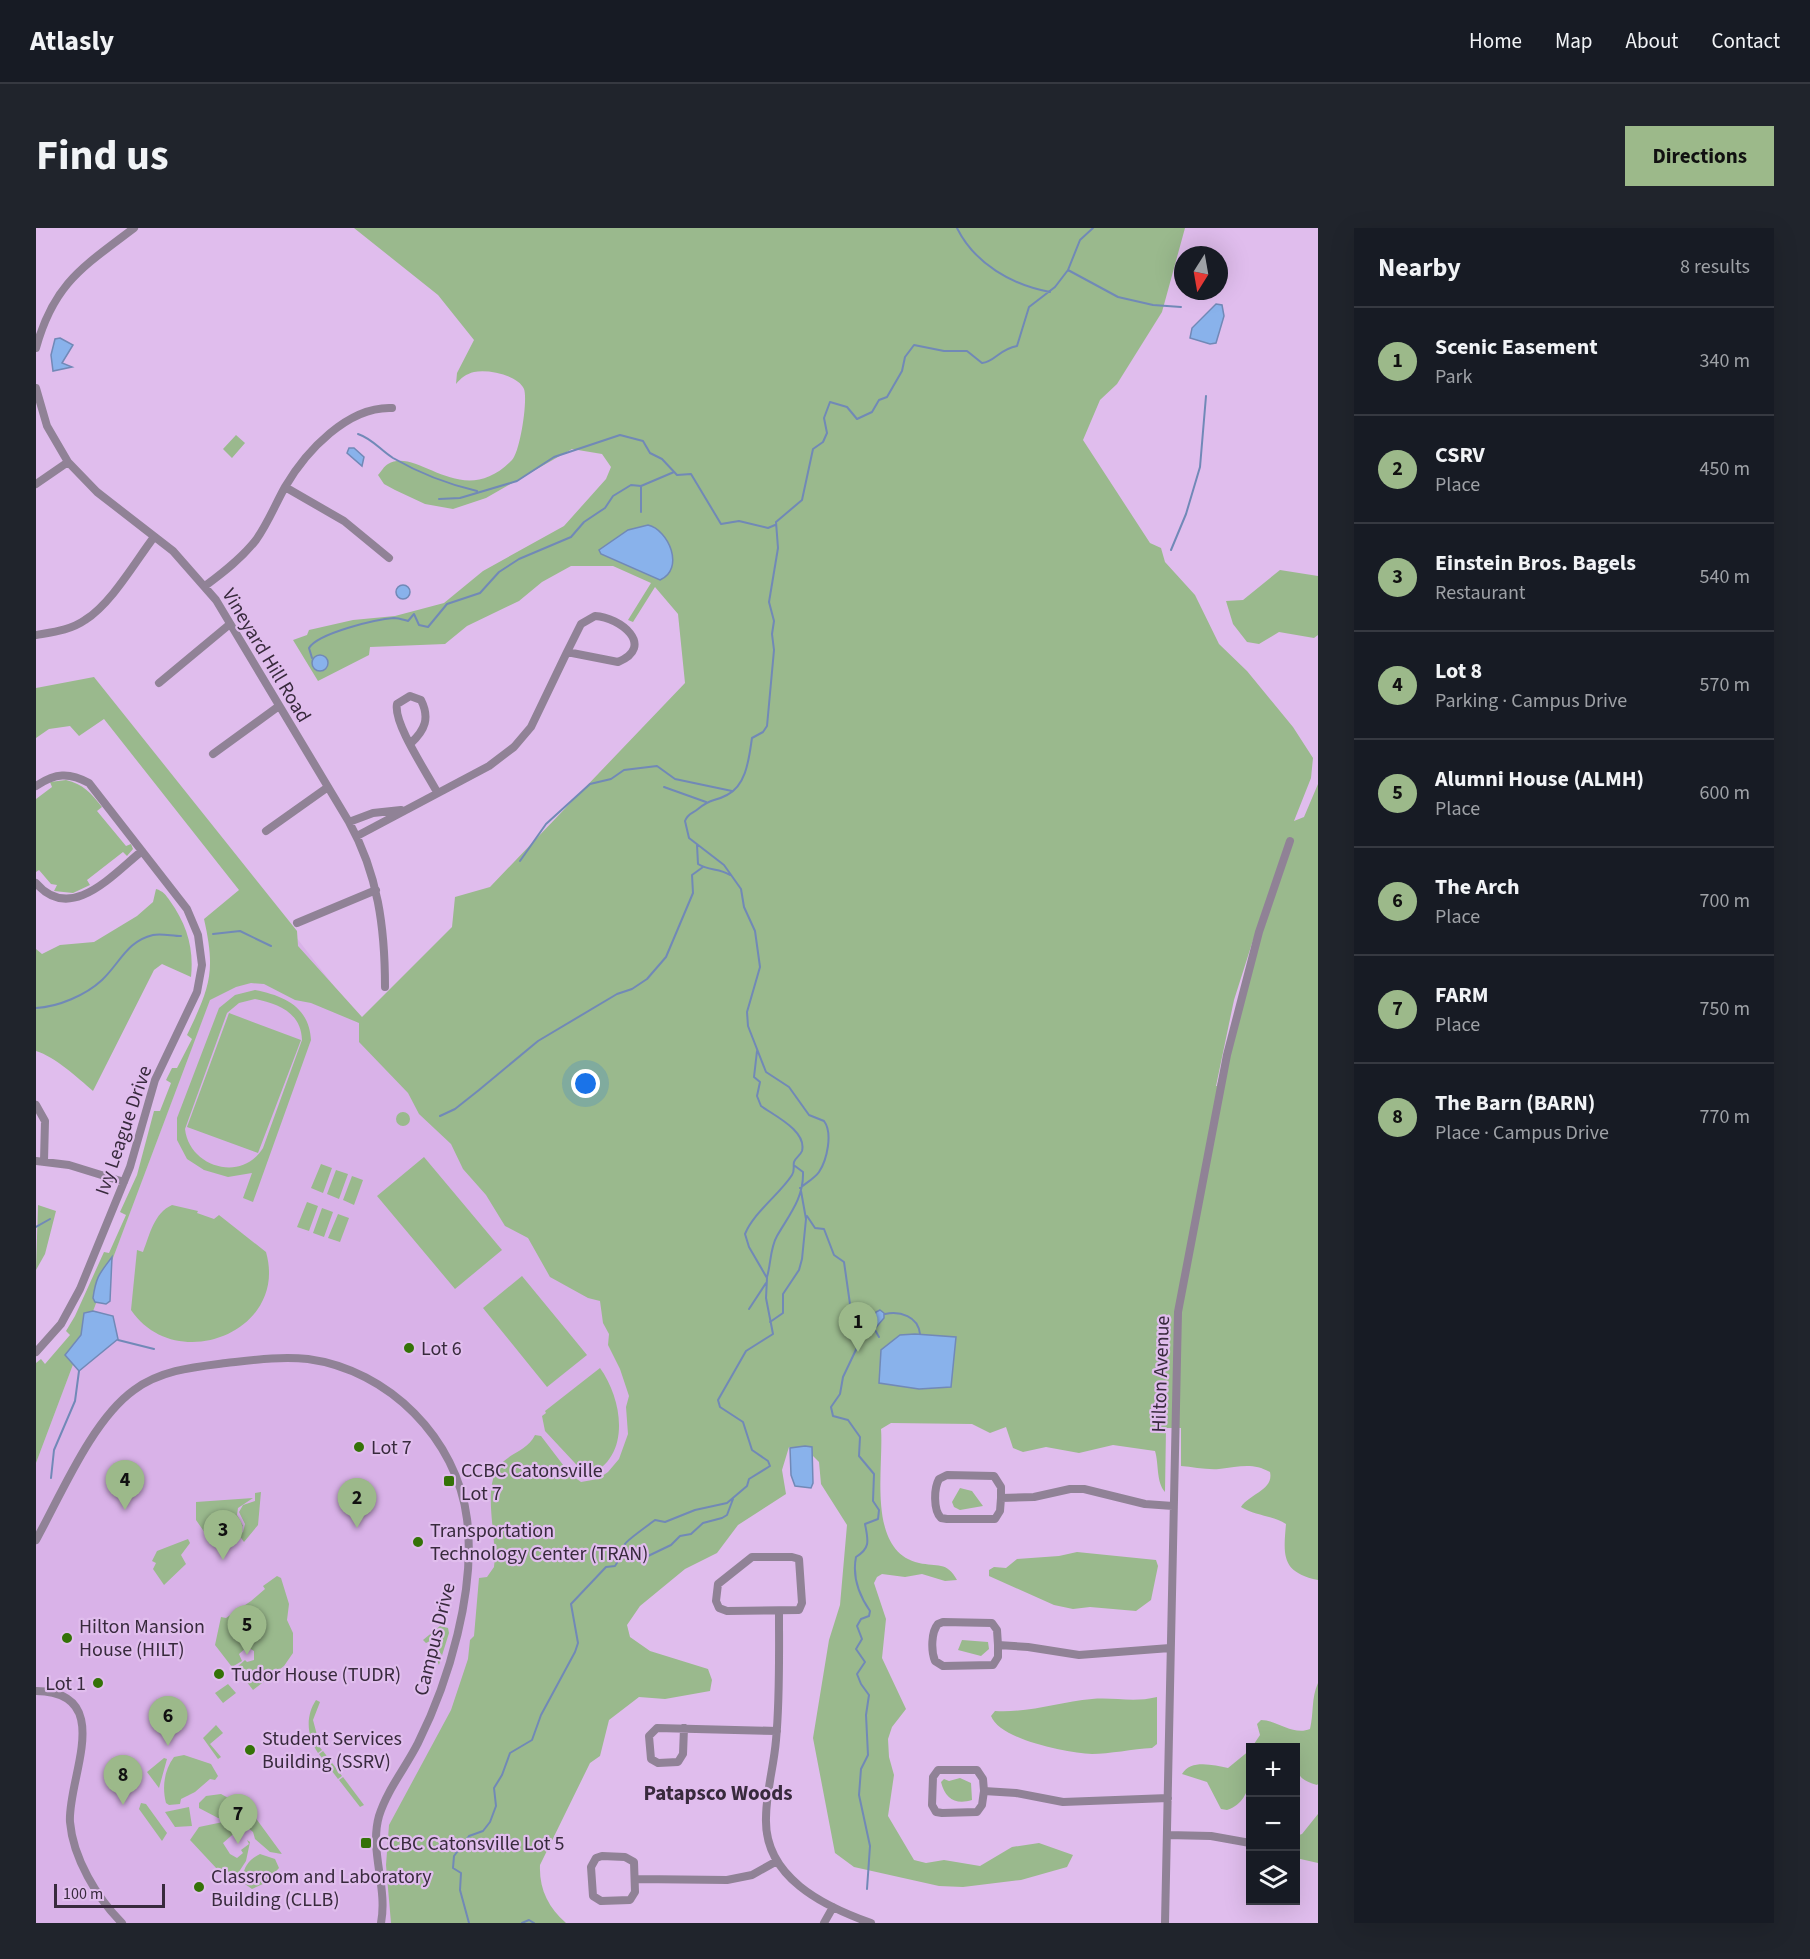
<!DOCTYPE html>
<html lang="en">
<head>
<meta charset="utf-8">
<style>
  body { margin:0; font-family:"Source Sans 3",sans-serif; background:#20242c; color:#f1f3f6 }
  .controls { position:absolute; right:18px; bottom:18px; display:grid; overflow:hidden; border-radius:0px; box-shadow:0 6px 24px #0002 }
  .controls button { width:54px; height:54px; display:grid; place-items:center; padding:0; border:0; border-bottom:2px solid #363941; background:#171b24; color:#f1f3f6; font:30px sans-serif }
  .compass { position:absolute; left:1138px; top:18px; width:54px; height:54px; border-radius:50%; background:#171b24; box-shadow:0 6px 24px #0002; rotate:191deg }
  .scale { position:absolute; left:18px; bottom:15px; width:111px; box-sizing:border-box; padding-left:6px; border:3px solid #382a3d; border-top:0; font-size:16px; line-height:21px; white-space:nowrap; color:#382a3d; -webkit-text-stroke:4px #e0bded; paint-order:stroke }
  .you { position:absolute; left:550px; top:856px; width:21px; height:21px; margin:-15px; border:4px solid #fff; border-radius:50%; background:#1a73e8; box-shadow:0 0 0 9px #1a73e833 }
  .badge { display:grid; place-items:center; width:39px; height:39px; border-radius:50%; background:#9cb98a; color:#111; font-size:20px; font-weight:700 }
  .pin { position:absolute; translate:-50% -50px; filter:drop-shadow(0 2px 3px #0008) }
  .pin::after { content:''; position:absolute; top:32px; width:21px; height:18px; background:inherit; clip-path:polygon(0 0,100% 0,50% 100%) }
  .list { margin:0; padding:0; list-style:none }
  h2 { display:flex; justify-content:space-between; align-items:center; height:78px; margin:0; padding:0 24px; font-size:26px }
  h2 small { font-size:20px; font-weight:400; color:#9ea1a6 }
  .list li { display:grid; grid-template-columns:39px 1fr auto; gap:18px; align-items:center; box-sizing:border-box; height:108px; padding:0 24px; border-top:2px solid #363941 }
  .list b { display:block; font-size:22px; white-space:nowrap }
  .list p { margin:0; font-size:20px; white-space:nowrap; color:#9ea1a6 }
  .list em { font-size:20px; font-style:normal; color:#9ea1a6 }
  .icon { flex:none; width:33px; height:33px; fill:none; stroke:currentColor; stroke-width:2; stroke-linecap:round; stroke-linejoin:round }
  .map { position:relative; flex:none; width:1282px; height:1695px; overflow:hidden; border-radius:0px }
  header { display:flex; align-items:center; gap:36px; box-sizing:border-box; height:84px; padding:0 30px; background:#171b24; border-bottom:2px solid #363941 }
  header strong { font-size:28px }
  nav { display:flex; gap:33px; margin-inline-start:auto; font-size:21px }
  .intro { display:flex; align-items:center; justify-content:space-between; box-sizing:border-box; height:144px; padding:0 36px }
  h1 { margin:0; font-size:42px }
  .button { padding:15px 27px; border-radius:0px; background:#9cb98a; color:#111; font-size:21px; font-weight:700 }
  main { display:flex; gap:36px; padding:0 36px }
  aside { flex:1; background:#171b24; border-radius:0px; box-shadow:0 6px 24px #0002 }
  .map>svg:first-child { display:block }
  .built { fill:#d9b2e8 }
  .green { fill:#9ab98d; fill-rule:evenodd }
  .water { fill:#89b2eb; stroke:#7189b7; stroke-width:1.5 }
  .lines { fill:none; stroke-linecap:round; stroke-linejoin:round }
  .stream { stroke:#7189b7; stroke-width:2 }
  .street { stroke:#908296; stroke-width:8 }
  .poi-dot { fill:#347207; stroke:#e0bded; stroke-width:2 }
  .labels { text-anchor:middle; stroke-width:4.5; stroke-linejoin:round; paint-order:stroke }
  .street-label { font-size:20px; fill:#382a3d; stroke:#e0bded }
  .poi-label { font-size:20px; fill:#382a3d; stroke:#e0bded; text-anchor:start }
  .neighbourhood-label { font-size:21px; font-weight:bold; fill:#382a3d; stroke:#e0bded }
</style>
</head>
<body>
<header>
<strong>Atlasly</strong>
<nav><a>Home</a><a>Map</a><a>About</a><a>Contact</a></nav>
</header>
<div class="intro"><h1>Find us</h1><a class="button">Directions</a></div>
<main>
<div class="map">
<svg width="1282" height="1695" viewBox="0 0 1282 1695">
  <rect width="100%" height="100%" fill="#e0bded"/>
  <path class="built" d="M260 709 325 793 676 1015 590 1298 434 1695H0V1235L178 761Z"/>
  <path class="green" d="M318 0H1149L1126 84 1081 156 1064 172 1047 212 1114 315 1125 320 1129 334 1159 367 1183 416 1211 443 1257 499 1277 530 1275 550 1258 593 1268 589 1282 556V1352C1246 1344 1247 1329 1250 1296 1236 1287 1219 1288 1205 1279 1213 1266 1238 1262 1234 1244 1216 1234 1203 1239 1183 1241 1171 1242 1157 1239 1145 1238V1200H1130L1129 1264C1120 1254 1123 1236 1119 1223L1077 1217 1043 1225 1010 1219 987 1224 977 1220 970 1199 954 1205 936 1196 855 1195 845 1201C848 1240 830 1323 883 1335 901 1339 911 1333 921 1352L909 1353 886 1346 869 1349 846 1346 841 1349 838 1355 850 1391 846 1430 870 1481 856 1499 852 1511 853 1529 858 1547 852 1588 878 1632 890 1635 908 1632 944 1638 976 1619 1003 1615 1037 1627 1031 1639 985 1652 927 1659 903 1658 818 1639 799 1625 777 1510 793 1412 804 1377 811 1297 785 1256 783 1234 775 1226 753 1219 746 1242 750 1266 702 1297 681 1325 649 1341 604 1378 591 1397 594 1409 614 1423 672 1441 676 1452 674 1463 629 1471 603 1469 573 1492 564 1528 554 1535 504 1637C503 1661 512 1679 530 1695H355L350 1637 353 1597 415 1482 432 1431 434 1412 438 1408 443 1350 451 1349 458 1339C462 1310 445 1260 464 1237 474 1225 492 1222 499 1207L505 1208 534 1246 545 1254 562 1251 572 1244 583 1231 592 1206 590 1179 593 1168 584 1141 572 1117 573 1106 567 1095 564 1073 552 1070 514 1049 492 1010 469 998 450 967 427 941 415 916 383 886 372 865 323 814V795L275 775 259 772 228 756 215 755 200 759 174 772 0 1235V1135L5 1131 9 1136 34 1107 30 1103 39 1088 68 1024 73 1025 90 987 84 984 101 947 118 883H124L135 855 130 852 136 840H141L156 811 151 807C174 759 180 744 168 691L203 662 68 491 43 508 34 498 13 501 0 510V460L58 449 261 703 262 718 326 789 416 699 419 669 454 659 649 455 642 386 619 359 597 394 592 392 615 355 577 338H535L506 354 483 373 431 398 409 416 334 419 333 427 282 453 257 412 271 407 273 402 317 392 359 388 408 375 447 343 528 298 570 251 575 239 566 226 536 221 450 270 417 281 389 276 359 262 348 256 342 247C345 244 348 238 352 236 382 218 426 284 476 232 484 224 492 172 488 161 482 147 452 141 438 144 430 146 425 150 420 156L421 145 438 112 402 67ZM1218 709 1181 858H1180L1198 772Z
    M200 207 209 215 196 230 187 221Z
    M1244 342 1282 348V407L1278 410 1243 404 1223 416 1211 414 1197 396 1190 373 1207 372Z
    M30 552C47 556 55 565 66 579L61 583 90 618 95 616 97 621 91 628 87 624 51 652 54 657 37 665 18 663 21 657 15 656 3 642 0 644V571L16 559 14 554Z
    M120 661C127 663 130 667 134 673 151 697 158 720 155 749L126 736 118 742 57 863C41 849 19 829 0 823V721L6 726 24 717 58 714 101 688 117 674Z
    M219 762C249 768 273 779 275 812L217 974 207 970 216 945 192 949 168 942 151 931 141 912V890L183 780 199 767ZM219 771C242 776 265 784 266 812L227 920C206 955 153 939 149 901L191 785 203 775Z
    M193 785 265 812 222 925 151 899Z
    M360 891a7 7 0 1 1 14 0a7 7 0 1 1-14 0Z
    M388 929 466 1022 419 1061 341 968Z
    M285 936 296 940 287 965 275 960Z
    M300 942 312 946 303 971 291 966Z
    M316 948 327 952 318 977 307 972Z
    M271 974 282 978 273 1003 261 999Z
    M2 977 20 983 9 1026 0 1042Z
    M136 977 162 983 161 985 178 991 183 987 230 1024C253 1104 140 1148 95 1082L101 1022 107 1024C114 1006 118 985 136 977Z
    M286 980 297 984 288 1009 277 1005Z
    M302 986 313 990 304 1014 292 1010Z
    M486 1048 551 1127 511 1159 447 1080Z
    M564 1140C587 1172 596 1230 551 1248L509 1203 506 1188 510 1185 509 1183Z
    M924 1260 936 1263 947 1278 924 1282 918 1279 916 1274Z
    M225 1264 222 1297 208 1314 203 1307 207 1304 209 1296 203 1284 207 1277 219 1273V1265Z
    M217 1270 202 1280 201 1287 207 1298 189 1307 185 1300 179 1299 169 1305 160 1292V1274Z
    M152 1311 154 1315 145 1327 150 1336 128 1357 117 1341 120 1335 116 1333 121 1323Z
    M1041 1324 1120 1332 1122 1338 1115 1372 1100 1383 1054 1379 1037 1381 1018 1377 953 1348V1342L958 1339 970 1340 981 1331 1023 1328Z
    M241 1348 245 1350 253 1376 251 1392 257 1405V1425L248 1438 217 1462 200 1440 209 1432 211 1434 218 1432V1423L211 1419 203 1426 206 1433 196 1439 179 1417 185 1389 190 1390 215 1373 229 1361 227 1358Z
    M404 1398 412 1400 413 1405 388 1485 403 1437 401 1433 406 1427 394 1413 390 1415 387 1412Z
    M926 1412 952 1414 953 1421 945 1428 922 1422Z
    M1282 1455V1556L1281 1557C1258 1551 1260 1541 1260 1520L1216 1519 1224 1507 1221 1496 1225 1492C1241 1492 1257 1508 1274 1501 1278 1484 1275 1471 1282 1455Z
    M192 1456 200 1465 187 1475 179 1465Z
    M1121 1469V1516L1116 1520C1097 1521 1073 1526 1056 1526 1032 1525 964 1512 955 1488L959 1483C993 1485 1023 1474 1056 1471 1079 1469 1097 1475 1121 1469Z
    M280 1472 284 1474 277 1492 281 1507 278 1512 286 1522 282 1525C271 1508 269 1489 280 1472Z
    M180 1497 187 1505 174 1516 185 1529 182 1531 167 1510Z
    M1214 1522C1215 1545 1217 1573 1191 1582L1185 1581 1171 1554 1146 1546C1155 1531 1177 1537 1192 1540Z
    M287 1523 306 1548 302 1551 283 1526Z
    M148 1527 175 1536 182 1548 179 1552 174 1551 159 1564 145 1571 144 1576 133 1577 130 1575C126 1560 128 1542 138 1529Z
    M128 1530 131 1531 123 1560 111 1544Z
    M307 1549 328 1577 324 1579 303 1552Z
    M924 1550 935 1555 936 1572C920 1577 909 1571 905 1554L908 1551 913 1553Z
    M185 1566 196 1572 197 1582 193 1589 182 1590 163 1580V1575L170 1568Z
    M198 1569 205 1570 246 1626 234 1624 219 1611 217 1604C205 1595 203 1584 198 1569Z
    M105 1575 110 1576 131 1605 126 1613 103 1581Z
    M153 1579 156 1598 139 1599 129 1584Z
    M1282 1586V1635L1260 1630V1608L1266 1606Z
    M187 1594 203 1601 187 1615 194 1626 201 1630 207 1625 205 1622 213 1616 211 1612 214 1614 210 1633 195 1656 154 1612 163 1599Z
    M224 1626 239 1631 243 1640 229 1655 216 1661 209 1656C204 1642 212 1632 224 1626Z"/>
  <path class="water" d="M1180 76 1186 77 1188 88 1180 115 1174 116 1154 110 1156 100Z
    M24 110 37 117 26 135 36 139 17 143 15 127 19 111Z
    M313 220H318L328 229 326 238 311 225Z
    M612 297C633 302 649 341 624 352L565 326 563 322 592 302Z
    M360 364a7 7 0 1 1 14 0a7 7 0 1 1-14 0Z
    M276 435a8 8 0 1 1 16 0a8 8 0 1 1-16 0Z
    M76 1029 74 1073 70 1076 59 1074 57 1070C60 1048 64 1045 76 1029Z
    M844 1082 848 1085V1090L837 1103 836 1096 840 1084Z
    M57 1083 77 1088 82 1111 43 1143 29 1127 45 1107 48 1085Z
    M879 1106 920 1109 915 1159 883 1161 843 1155 845 1122 864 1107Z
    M769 1218 776 1219 777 1255 775 1260 759 1258 755 1247 754 1220Z"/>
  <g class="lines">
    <path class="stream" d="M921 0C939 36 976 57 1014 64
      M1032 42 1082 69 1117 77 1145 79
      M322 206C337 211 344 222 357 230 383 245 411 256 441 263
      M403 271 424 270 481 253 518 229 584 207 607 213 614 225 626 231 641 247 655 246 685 296 703 293 732 300 739 297
      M605 284V258
      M1135 322 1150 286 1164 239 1170 168
      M276 430 273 420C282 405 341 391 358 390 363 390 368 392 372 393L378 386 383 397 392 399 411 376 444 365 463 344 483 331 535 309 548 294 569 280 577 268 595 257 605 258 638 244
      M628 559 670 574
      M661 617 662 636C673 643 683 640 694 647
      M484 633 510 596 554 556 575 551 588 542 621 538 639 551 696 563
      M177 706 204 703 235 718
      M0 780C22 779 50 767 66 752 84 735 91 713 117 707 125 705 136 708 145 708
      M404 888 419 881 443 862 502 813 581 766 596 761 611 751 630 729 657 665 656 647 667 639
      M764 960C770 955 779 950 783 944 791 932 797 905 788 893L773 887 753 859 730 844 712 798 711 784 724 739 719 703 708 679 705 661 688 637 653 610 649 593C652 585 656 586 662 581 675 570 678 574 691 567 711 557 713 529 716 510L727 504 731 498 738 422 736 406 738 393 733 374 742 320 740 294 766 272 777 221 787 214 791 205 788 190 794 174 811 179 821 191 836 184 843 172 851 169 866 143 869 129 878 117 908 123H931L946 135C959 134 963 121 981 118L993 79 1019 59 1032 42 1044 12 1057 0
      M771 988 779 1000 788 1001 798 1027 808 1034 815 1083 837 1091
      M0 999 14 991
      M731 1049C735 1036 734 1020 741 1008 753 987 768 970 767 944L759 938
      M713 1081 730 1055
      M849 1086C864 1083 882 1088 884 1106
      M828 1088 827 1107 807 1149 804 1166 795 1179 797 1188 812 1192 824 1209 823 1228 838 1246 837 1273 843 1282 842 1291 829 1296C832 1312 835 1320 820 1329 816 1349 823 1367 834 1383L833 1388 825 1391 821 1398 826 1411 820 1421 829 1434 821 1446 825 1456 833 1467 830 1487 832 1527 825 1541 823 1567 834 1618 831 1661
      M734 1094 747 1085V1066L763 1042 766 1031 770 991 765 963
      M839 1102 843 1109
      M82 1112 118 1121
      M15 1250 18 1222 39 1173 43 1143
      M610 1329 635 1317 644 1308 655 1306 667 1295 686 1290 691 1287 697 1271
      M433 1695 424 1662 425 1645 417 1640 418 1628 433 1608 447 1603 454 1594 460 1578 458 1560 466 1547 474 1525 496 1512 505 1487 539 1424 542 1415 535 1376 570 1339 579 1338C584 1331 585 1324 589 1316 591 1312 614 1296 619 1292L629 1294 659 1282 691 1275 711 1258 713 1251 734 1238 732 1233 716 1222 707 1194 684 1179 682 1172 710 1123 737 1106 730 1070 731 1050 713 1019 709 1006C718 984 744 966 756 947 759 943 757 938 758 934 759 930 764 928 766 923 771 903 739 888 725 878L721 868 724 854 718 849 721 823
      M486 1695 493 1692 498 1695"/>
    <path class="street" d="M0 120C18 55 47 39 98 0
      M0 160 11 198 32 234 61 264 137 323 180 372 313 594C342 646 349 700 349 759
      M0 256 32 234
      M249 259 308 293 353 330
      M169 358C188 344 206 330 220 312 232 295 239 277 249 259 270 223 312 178 356 180
      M0 407C17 404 35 402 49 392 75 376 99 334 118 309
      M123 455 194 396
      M375 515C389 502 394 490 385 472L374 468 361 476C357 495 391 545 401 564
      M177 526 243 478
      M0 558C19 545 33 544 53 555L151 681 162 707 166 737 161 764 119 852 94 939 44 1061 25 1096 0 1124
      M313 594 337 585 365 582
      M230 603 292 559
      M321 608 453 538 478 519 495 499 531 424 582 434C620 418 584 389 559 388L545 396 531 424
      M0 655C35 696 77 646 106 623
      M261 695 340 662
      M0 877 9 893 8 933
      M0 933 33 937 88 954
      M965 1270V1259L958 1248 911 1247 903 1251C898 1260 897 1282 905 1290L911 1291H959L964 1283 965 1270 998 1269 1034 1261H1048L1109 1276 1137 1278
      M0 1312C25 1267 56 1192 98 1162 125 1142 158 1139 190 1135 217 1132 245 1128 272 1131 353 1142 421 1211 431 1291 440 1362 413 1453 382 1515 370 1539 351 1562 343 1588 333 1623 352 1659 345 1695
      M716 1329H756L763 1331 766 1375 763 1382 691 1383 683 1380 680 1373 682 1356Z
      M743 1384C743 1427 744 1470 740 1512 738 1538 730 1564 730 1590 728 1649 787 1678 835 1695
      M962 1417 961 1402 956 1395 907 1394 902 1396C895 1404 895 1423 899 1433L907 1438 957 1437 962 1429V1417L992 1419 1043 1427 1134 1420
      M0 1463C81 1464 31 1551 34 1594 37 1630 61 1670 86 1695
      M648 1500 647 1526 642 1534 622 1535 615 1531 613 1508 621 1500 741 1503
      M948 1563 947 1551 941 1542H902L897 1549 896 1577 900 1584 906 1585 941 1584 946 1577 948 1563 980 1565 1027 1574 1132 1570
      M1131 1607 1175 1608 1214 1615
      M566 1628 589 1629 598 1634 599 1664 594 1672 565 1673 557 1668 555 1639 560 1630Z
      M600 1651 691 1652 716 1647 741 1633
      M788 1695 797 1679
      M1129 1695 1142 1084 1191 827 1223 704 1254 613"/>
  </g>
  <g class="poi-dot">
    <circle cx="373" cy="1120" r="6"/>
    <circle cx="323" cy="1219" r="6"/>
    <rect x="407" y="1247" width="12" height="12" rx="3"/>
    <circle cx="382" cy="1314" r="6"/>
    <circle cx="31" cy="1410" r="6"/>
    <circle cx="183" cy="1446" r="6"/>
    <circle cx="62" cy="1455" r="6"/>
    <circle cx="214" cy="1522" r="6"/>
    <rect x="324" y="1609" width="12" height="12" rx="3"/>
    <circle cx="163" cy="1659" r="6"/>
  </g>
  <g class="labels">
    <g class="street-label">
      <text transform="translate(231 427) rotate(59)" y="7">Vineyard Hill Road</text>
      <text transform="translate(87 902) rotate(-71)" y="7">Ivy League Drive</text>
      <text transform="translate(1124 1146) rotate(-88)" y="7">Hilton Avenue</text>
      <text transform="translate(398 1411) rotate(-76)" y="7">Campus Drive</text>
    </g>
    <g class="poi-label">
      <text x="385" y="1127">Lot 6</text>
      <text x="335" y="1226">Lot 7</text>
      <text x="425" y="1249">CCBC Catonsville<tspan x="425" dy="23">Lot 7</tspan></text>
      <text x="394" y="1309">Transportation<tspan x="394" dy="23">Technology Center (TRAN)</tspan></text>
      <text x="43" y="1405">Hilton Mansion<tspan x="43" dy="23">House (HILT)</tspan></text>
      <text x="195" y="1453">Tudor House (TUDR)</text>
      <text x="50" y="1462" text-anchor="end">Lot 1</text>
      <text x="226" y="1517">Student Services<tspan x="226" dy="23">Building (SSRV)</tspan></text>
      <text x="342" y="1622">CCBC Catonsville Lot 5</text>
      <text x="175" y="1655">Classroom and Laboratory<tspan x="175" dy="23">Building (CLLB)</tspan></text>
    </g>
    <g class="neighbourhood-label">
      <text x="682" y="1572">Patapsco Woods</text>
    </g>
  </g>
</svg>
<div class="controls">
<button>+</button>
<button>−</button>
<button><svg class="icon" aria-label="layers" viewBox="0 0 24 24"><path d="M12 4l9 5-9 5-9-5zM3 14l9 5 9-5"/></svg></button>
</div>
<svg class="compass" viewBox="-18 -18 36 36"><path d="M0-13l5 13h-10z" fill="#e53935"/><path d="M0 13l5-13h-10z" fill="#9ea1a6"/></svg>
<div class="scale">100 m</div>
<div class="you"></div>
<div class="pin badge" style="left:822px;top:1124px">1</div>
<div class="pin badge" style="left:321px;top:1300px">2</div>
<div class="pin badge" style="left:187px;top:1332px">3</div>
<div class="pin badge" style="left:89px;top:1282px">4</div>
<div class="pin badge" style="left:211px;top:1427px">5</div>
<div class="pin badge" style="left:132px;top:1518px">6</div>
<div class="pin badge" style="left:202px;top:1616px">7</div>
<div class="pin badge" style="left:87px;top:1577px">8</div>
</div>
<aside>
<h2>Nearby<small>8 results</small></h2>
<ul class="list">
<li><span class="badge">1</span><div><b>Scenic Easement</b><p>Park</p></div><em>340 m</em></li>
<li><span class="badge">2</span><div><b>CSRV</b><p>Place</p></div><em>450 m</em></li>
<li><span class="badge">3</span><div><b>Einstein Bros. Bagels</b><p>Restaurant</p></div><em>540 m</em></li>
<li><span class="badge">4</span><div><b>Lot 8</b><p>Parking · Campus Drive</p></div><em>570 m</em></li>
<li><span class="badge">5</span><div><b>Alumni House (ALMH)</b><p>Place</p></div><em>600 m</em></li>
<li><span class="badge">6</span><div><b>The Arch</b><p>Place</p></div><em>700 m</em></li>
<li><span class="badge">7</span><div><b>FARM</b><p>Place</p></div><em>750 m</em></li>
<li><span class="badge">8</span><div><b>The Barn (BARN)</b><p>Place · Campus Drive</p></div><em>770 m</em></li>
</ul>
</aside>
</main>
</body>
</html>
